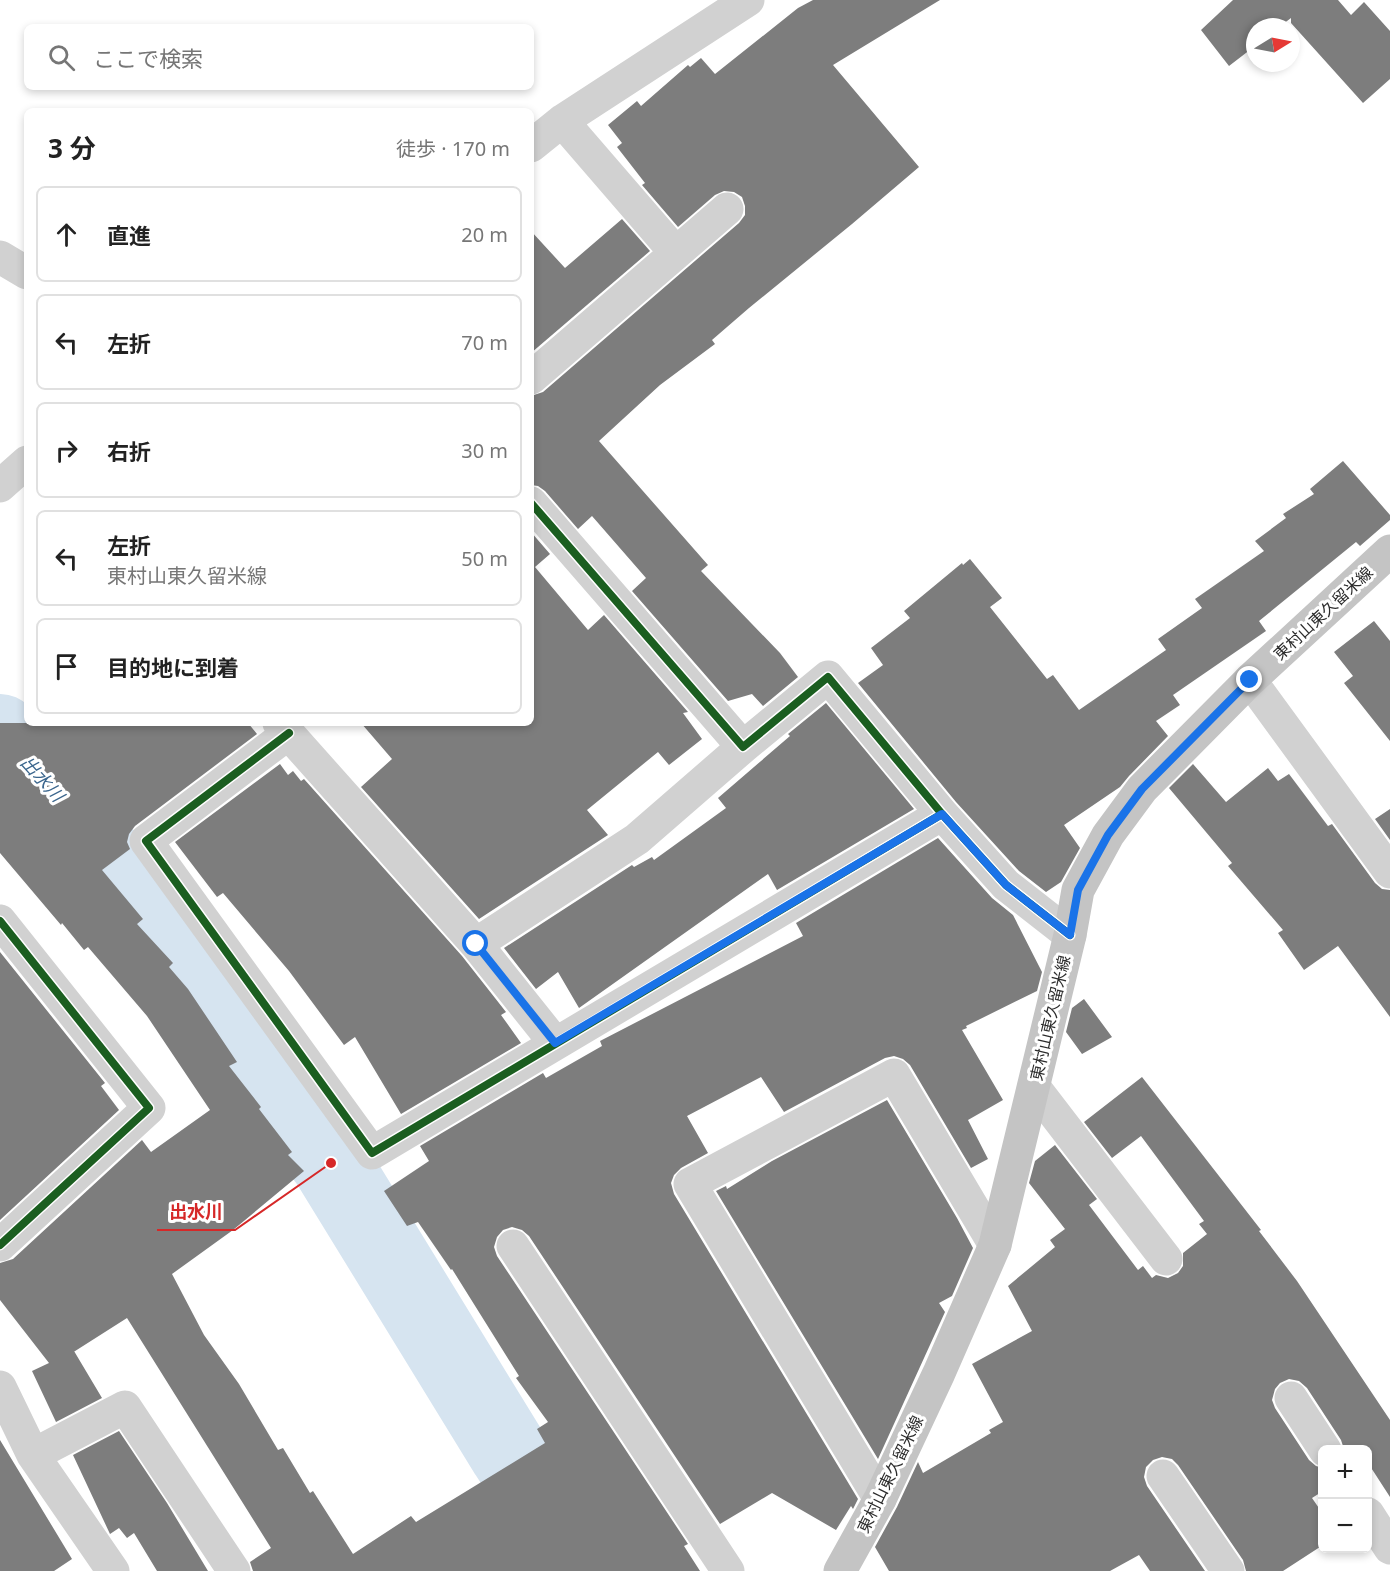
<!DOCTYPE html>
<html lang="ja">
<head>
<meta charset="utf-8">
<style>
  body { margin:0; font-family:"Noto Sans","Noto Sans JP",sans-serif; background:#f6f6f6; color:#222 }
  .controls { position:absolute; right:18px; bottom:18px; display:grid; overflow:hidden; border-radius:9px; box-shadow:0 3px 9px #0003 }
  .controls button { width:54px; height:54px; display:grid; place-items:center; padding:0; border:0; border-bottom:2px solid #e0e0e0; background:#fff; color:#222; font:30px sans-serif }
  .compass { position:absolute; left:1246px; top:18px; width:54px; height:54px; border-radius:50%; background:#fff; box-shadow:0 3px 9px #0003; rotate:80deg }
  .stop { position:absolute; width:18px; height:18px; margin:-14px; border:4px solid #1a73e8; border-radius:50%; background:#fff }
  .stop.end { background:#1a73e8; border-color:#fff; box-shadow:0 2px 6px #0008 }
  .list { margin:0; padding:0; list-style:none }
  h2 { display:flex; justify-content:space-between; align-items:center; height:78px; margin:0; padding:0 24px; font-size:26px }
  h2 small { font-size:20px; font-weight:400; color:#767676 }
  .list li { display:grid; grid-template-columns:39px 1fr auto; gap:18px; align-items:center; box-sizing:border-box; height:96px; margin:0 12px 12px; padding:0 12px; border:2px solid #e0e0e0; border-radius:9px }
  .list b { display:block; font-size:22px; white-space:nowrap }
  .list p { margin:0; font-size:20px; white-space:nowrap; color:#767676 }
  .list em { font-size:20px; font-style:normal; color:#767676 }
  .icon { flex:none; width:33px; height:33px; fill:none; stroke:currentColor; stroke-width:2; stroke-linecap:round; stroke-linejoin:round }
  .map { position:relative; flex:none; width:1390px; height:1571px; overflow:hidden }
  .search { position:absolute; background:#fff; box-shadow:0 3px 9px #0003; left:24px; top:24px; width:510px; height:66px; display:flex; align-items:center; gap:15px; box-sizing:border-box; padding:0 21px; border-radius:9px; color:#767676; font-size:22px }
  .panel { position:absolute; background:#fff; box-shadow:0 3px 9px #0003; left:24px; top:108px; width:510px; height:618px; border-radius:9px }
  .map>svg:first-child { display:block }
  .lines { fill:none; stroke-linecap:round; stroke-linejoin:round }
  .river { stroke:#d6e4f0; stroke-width:80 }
  .building { fill:#7d7d7d }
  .minor { stroke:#d1d1d1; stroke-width:33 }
  .major { stroke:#c4c4c4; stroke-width:33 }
  .cycleway-casing { stroke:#fff; stroke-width:11 }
  .cycleway { stroke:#1b5e20; stroke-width:8 }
  .route { stroke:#1a73e8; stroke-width:8 }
  .labels { text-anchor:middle; stroke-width:6; stroke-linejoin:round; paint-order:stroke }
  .street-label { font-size:16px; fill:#2c2c2c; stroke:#fff }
  .water-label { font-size:18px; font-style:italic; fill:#3b668d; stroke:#fff }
  .leader { fill:none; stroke:#d62828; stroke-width:2 }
  .callout-dot { fill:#d62828; stroke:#fff; stroke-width:2 }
  .callout-label { font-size:18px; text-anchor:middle; font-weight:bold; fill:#d62828; stroke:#fff; stroke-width:6; stroke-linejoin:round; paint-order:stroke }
</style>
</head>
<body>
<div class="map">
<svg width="1390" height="1571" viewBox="0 0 1390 1571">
  <rect width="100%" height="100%" fill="#fff"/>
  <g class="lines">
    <path class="river" d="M0 734 54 790 331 1163 509 1453 586 1571"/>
  </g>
  <path class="building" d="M813 0H940L833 65 919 167 852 224 749 308 712 340 715 344 660 385 599 441 708 565 701 571 780 653 798 677 763 706 752 694 728 701 632 591 646 578 592 516 578 529 545 491 538 486 531 485V396L543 392 739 223 745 215V206L742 197 734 192 724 191 715 195 678 227 642 185 645 183 617 147 622 143 608 125 637 101 641 106 688 65 690 67 701 58 715 74 798 8Z
    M1233 0H1338L1351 15 1364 2 1390 31V79L1363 103 1291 23V18L1279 27H1255V46L1229 66 1201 30Z
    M622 219 650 251 531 353V231L565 268Z
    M1343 461 1390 515V520L1360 546 1356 542 1259 621 1266 631 1173 695 1180 705 1156 721 1168 736 1129 776 1120 787 1064 825 1080 848 1061 882 1046 892 1019 871 956 802 858 683 883 665 871 648 910 618 904 611 962 563 963 565 970 559 1002 598 990 607 1047 679 1053 675 1079 710 1166 650 1158 639 1202 608 1195 599 1264 551 1255 541 1286 518 1283 514 1314 494 1310 489Z
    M531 532 550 554 535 567 588 630 604 615 688 712 683 713 702 739 669 765 658 752 587 810 608 835 479 919 361 787 392 759 361 723H531Z
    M1374 621 1390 641V741L1344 683 1353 676 1334 652Z
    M826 703 914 809 777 890 768 874 579 1008 558 972 536 989 504 948 632 865 634 867 652 857 654 860 726 808 718 798 790 736 788 734Z
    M0 723H248L257 734 135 826 129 834 127 842 130 849 102 870 143 919 137 924 173 963 169 967 188 989 237 1062 229 1066 261 1107 259 1109 292 1152 288 1155 304 1171 233 1230 172 1274 204 1335 239 1384 278 1450 283 1448 310 1493 313 1491 353 1554 411 1516 416 1522 545 1443 537 1429 548 1422 516 1378 519 1376 452 1269 451 1270 418 1222 407 1226 384 1191 429 1161 420 1146 543 1073 546 1078 602 1046 600 1041 803 936 796 923 938 838 992 898 1013 915 1042 972 1037 991 966 1026 967 1028 962 1030 1003 1100 968 1120 988 1159 971 1168 910 1065 903 1059 894 1056 885 1058 784 1112 761 1077 687 1116 708 1153 681 1168 674 1175 671 1183 674 1194 858 1499 853 1509 851 1506 836 1530 772 1493 720 1524 529 1236 522 1230 512 1227 503 1230 497 1237 494 1247 497 1256 688 1544 684 1546 700 1571H253L250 1562 271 1548 127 1318 72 1353 74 1351 102 1398 56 1422 32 1371 49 1363 0 1300V1263L13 1259 142 1140 151 1152 210 1110 147 1016 88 947 84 950 62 923 61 925 0 853Z
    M280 764 288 775 293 771 301 781 304 779 462 956 506 1012 501 1015 521 1043 401 1114 355 1037 344 1045 289 971 223 893 217 897 175 842Z
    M1193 764 1226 802 1268 768 1278 781 1289 774 1328 826 1332 824 1375 883 1382 889 1390 890V1017L1338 946 1304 970 1278 933 1283 930 1228 866 1232 863 1169 788Z
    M1390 809V840L1375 819Z
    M0 952 105 1083 101 1086 119 1110 0 1220Z
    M1084 999 1112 1037 1082 1054 1066 1032 1072 1008Z
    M1142 1077 1261 1230 1259 1231 1297 1281 1390 1420V1497L1368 1463V1449H1344L1341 1440 1307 1388 1299 1381 1289 1379 1280 1383 1275 1389 1272 1400 1275 1408 1309 1460 1316 1466 1323 1468V1491L1312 1498 1323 1514V1545L1283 1571H1246L1243 1560 1178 1465 1172 1459 1162 1457 1153 1460 1146 1467 1144 1477 1147 1486 1205 1571H1150L1139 1555 1110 1571H889L875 1547 897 1507 918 1462 923 1473 991 1433 989 1430 1003 1422 972 1364 1032 1331 1008 1286 1055 1247 1050 1240 1065 1229 1029 1183 1035 1161 1055 1145 1097 1199 1089 1205 1138 1270 1143 1266 1152 1278 1156 1275 1168 1278 1178 1273 1183 1266V1253L1207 1234 1199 1224 1204 1221 1141 1136 1112 1158 1084 1122Z
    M887 1100 957 1218 973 1248 952 1296 939 1303 945 1312 878 1459 716 1191 726 1186 727 1189 772 1161Z
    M119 1431 167 1503 208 1571H157L134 1533 127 1538 119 1528 110 1534 73 1455Z
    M0 1440 72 1559 54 1571H0Z"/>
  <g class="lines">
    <path class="minor" d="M531 146 562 121 748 0
      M676 253 727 209
      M0 257 27 273
      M531 378 676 253 562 121
      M0 486 27 462
      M531 503 743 747 828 677 942 814 1006 885 1070 935
      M1250 680 1390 872
      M279 723 476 944 555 1043
      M289 733 146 841 372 1153 942 814
      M0 921 149 1108 0 1245
      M476 944 637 839 743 747
      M1034 1087 1166 1259
      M513 1246 728 1571
      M0 1387 33 1455 113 1571
      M1291 1398 1325 1450
      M33 1455 125 1407 234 1571
      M1163 1476 1228 1571
      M880 1499 690 1184 894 1075 995 1245
      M1368 1514 1390 1548"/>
    <path class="major" d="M840 1571 880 1499 939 1373 995 1245 1070 935 1078 890 1108 835 1142 789 1250 680 1390 551"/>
    <g class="cycleway-casing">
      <path id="cycleway" d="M531 503 743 747 828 677 942 814 1006 885 1070 935
        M289 733 146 841 372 1153 942 814
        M0 921 149 1108 0 1245"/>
    </g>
    <use href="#cycleway" class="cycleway"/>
  </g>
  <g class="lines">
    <path class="route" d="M476 944 555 1043 942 814 1006 885 1070 935 1078 890 1108 835 1142 789 1250 680"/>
  </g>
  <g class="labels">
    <g class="street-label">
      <text transform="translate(1323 613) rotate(-43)" y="6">東村山東久留米線</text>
      <text transform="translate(1050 1018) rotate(-77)" y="6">東村山東久留米線</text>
      <text transform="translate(890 1474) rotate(-64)" y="6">東村山東久留米線</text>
    </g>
    <g class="water-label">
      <text transform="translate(42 779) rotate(48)" y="6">出水川</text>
    </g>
  </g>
  <path class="leader" d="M331 1163L235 1230H157"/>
  <circle class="callout-dot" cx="331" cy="1163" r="6"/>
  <g class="callout-label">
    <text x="196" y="1218">出水川</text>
  </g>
</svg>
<div class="controls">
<button>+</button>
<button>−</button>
</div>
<svg class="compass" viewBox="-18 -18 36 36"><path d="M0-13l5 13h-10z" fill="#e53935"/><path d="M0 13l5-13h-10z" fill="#767676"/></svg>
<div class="stop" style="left:476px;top:944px"></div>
<div class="stop end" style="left:1250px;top:680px"></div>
<div class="search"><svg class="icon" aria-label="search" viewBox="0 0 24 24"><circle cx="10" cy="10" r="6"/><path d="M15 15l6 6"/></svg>ここで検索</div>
<section class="panel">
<h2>3 分<small>徒歩 · 170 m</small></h2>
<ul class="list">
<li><svg class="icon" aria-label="ahead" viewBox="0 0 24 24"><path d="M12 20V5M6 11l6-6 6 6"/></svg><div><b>直進</b></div><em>20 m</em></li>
<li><svg class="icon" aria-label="left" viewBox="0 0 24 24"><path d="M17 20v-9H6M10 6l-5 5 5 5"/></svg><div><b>左折</b></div><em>70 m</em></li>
<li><svg class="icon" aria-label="right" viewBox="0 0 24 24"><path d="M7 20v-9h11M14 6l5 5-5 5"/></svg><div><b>右折</b></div><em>30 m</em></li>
<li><svg class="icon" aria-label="left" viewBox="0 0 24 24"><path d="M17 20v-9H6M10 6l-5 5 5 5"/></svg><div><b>左折</b><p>東村山東久留米線</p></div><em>50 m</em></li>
<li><svg class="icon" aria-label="arrive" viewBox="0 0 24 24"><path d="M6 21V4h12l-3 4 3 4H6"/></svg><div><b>目的地に到着</b></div></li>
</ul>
</section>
</div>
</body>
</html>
